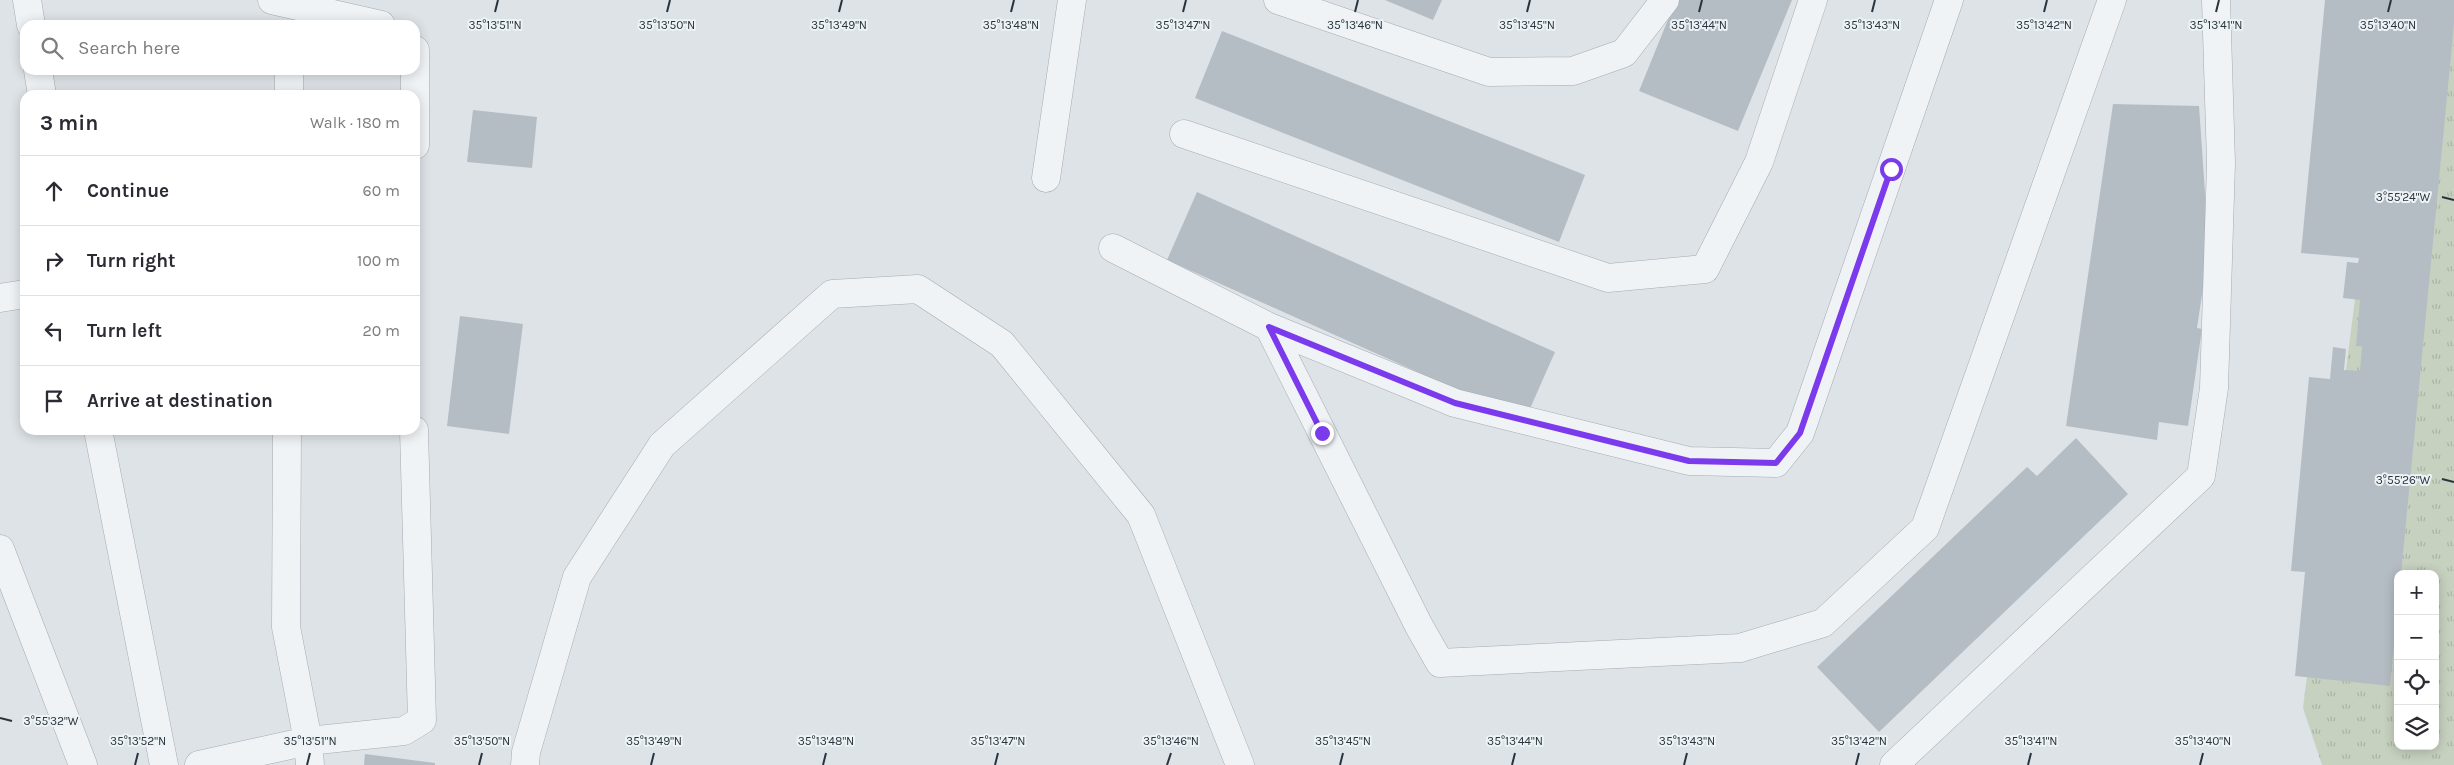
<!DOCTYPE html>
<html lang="en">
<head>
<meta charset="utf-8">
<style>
  body { margin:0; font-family:Karla,sans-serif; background:#f7f7f7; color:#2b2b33 }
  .controls { position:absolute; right:15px; bottom:15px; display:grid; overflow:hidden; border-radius:10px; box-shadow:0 2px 12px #0003 }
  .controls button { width:45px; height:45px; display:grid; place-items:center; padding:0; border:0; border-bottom:1px solid #e1e1e2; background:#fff; color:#2b2b33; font:25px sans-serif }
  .stop { position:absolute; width:15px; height:15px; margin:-11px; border:4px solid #7c3aed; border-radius:50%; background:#fff }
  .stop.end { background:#7c3aed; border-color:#fff; box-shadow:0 1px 5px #0008 }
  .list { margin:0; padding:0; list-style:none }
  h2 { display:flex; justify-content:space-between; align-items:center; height:65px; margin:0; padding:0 20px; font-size:21px }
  h2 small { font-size:16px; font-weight:400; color:#7c7c81 }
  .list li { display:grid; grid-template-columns:32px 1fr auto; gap:15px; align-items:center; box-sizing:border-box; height:70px; padding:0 20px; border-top:1px solid #e1e1e2 }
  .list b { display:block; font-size:19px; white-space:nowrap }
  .list em { font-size:16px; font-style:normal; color:#7c7c81 }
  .icon { flex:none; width:28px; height:28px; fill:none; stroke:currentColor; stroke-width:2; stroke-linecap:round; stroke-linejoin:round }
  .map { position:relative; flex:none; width:2454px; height:765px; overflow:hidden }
  .search { position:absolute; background:#fff; box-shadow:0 2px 12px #0003; left:20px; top:20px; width:400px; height:55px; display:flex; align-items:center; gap:12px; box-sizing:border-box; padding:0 18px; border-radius:15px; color:#7c7c81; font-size:19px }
  .panel { position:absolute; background:#fff; box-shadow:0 2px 12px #0003; left:20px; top:90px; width:400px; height:345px; border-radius:15px }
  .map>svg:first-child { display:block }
  .grass { fill:url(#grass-tufts); fill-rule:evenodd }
  .building { fill:#b5bdc4 }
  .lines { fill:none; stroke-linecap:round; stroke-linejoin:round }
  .street-casing { stroke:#a4abb1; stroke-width:29 }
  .street { stroke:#f0f3f6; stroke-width:28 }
  .route { stroke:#7c3aed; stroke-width:6 }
  .ticks { fill:none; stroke:#28343e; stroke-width:2 }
  .ticks-label { font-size:12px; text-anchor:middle; fill:#28343e; stroke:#edf2f5; stroke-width:4; stroke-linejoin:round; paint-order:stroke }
</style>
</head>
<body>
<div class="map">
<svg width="2454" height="765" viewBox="0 0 2454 765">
  <defs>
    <pattern id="grass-tufts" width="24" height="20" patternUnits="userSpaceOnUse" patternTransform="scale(1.25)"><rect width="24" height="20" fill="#c7d1bf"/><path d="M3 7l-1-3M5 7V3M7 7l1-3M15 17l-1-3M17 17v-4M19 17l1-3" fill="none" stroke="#abb4a5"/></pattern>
  </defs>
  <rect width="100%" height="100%" fill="#dee3e7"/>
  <path class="grass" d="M2393 0H2454V765H2322L2303 708ZM2398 574H2435V746H2398Z"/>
  <path class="building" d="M1385 0H1442L1433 20Z
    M1676 0H1792L1738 131 1639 91Z
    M2325 0H2454V24L2401 574H2398V603L2390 686 2295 676 2305 572 2291 571 2309 377 2330 379 2333 347 2346 349 2344 370 2360 371 2362 346H2356L2360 300 2343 298 2347 262 2358 263 2359 258 2301 253Z
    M1222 31 1585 175 1559 242 1195 98Z
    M2113 104 2199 106 2207 222H2213L2197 328 2202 329 2188 426 2159 422 2157 440 2066 426Z
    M473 110 537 117 532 168 467 162Z
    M1197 192 1555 352 1525 420 1167 260Z
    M460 316 523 324 509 434 447 426Z
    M2076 438 2128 494 1879 732 1817 667 2027 467 2037 476Z
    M365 754 435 763V765H364Z"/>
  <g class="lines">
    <g class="street-casing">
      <path id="street" d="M27 0 31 25
        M272 0 381 25
        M1278 0 1489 72 1573 71 1624 53 1665 0
        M415 50V145
        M38 70 42 95
        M289 95V70
        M1184 134 1608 278 1705 269 1759 162 1813 0
        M1046 178 1072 0
        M1113 248 1269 327 1455 403 1689 461 1776 463 1800 433 1949 0
        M0 298 25 294
        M1269 327 1419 626 1440 663 1740 648 1823 623 1925 528 2112 0
        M98 430 164 765
        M287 430 286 627 308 741 310 765
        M0 549 83 765
        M199 765 308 741 404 731 422 720 414 430
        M525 765 526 752 577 577 662 445 832 294 918 289 1002 344 1141 515 1240 765
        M1894 765 2201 476 2214 388 2221 163 2216 0"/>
    </g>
    <use href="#street" class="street"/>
  </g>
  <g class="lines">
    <path class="route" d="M1322 433 1269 327 1455 403 1689 461 1776 463 1800 433 1891 169"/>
  </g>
  <path class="ticks" d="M495 12 498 0M667 12 670 0M839 12 842 0M1011 12 1014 0M1183 12 1186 0M1355 12 1358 0M1527 12 1530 0M1699 12 1702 0M1872 12 1875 0M2044 12 2047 0M2216 12 2219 0M2388 12 2391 0M2442 197 2454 200M2442 479 2454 482M0 718 12 721M135 765 138 753M307 765 310 753M479 765 482 753M651 765 654 753M823 765 826 753M995 765 998 753M1167 765 1171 753M1340 765 1343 753M1512 765 1515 753M1684 765 1687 753M1856 765 1859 753M2028 765 2031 753M2200 765 2203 753"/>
  <g class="ticks-label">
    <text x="495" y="29">35°13'51"N</text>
    <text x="667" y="29">35°13'50"N</text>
    <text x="839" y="29">35°13'49"N</text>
    <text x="1011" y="29">35°13'48"N</text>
    <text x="1183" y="29">35°13'47"N</text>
    <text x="1355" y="29">35°13'46"N</text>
    <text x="1527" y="29">35°13'45"N</text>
    <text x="1699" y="29">35°13'44"N</text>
    <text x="1872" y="29">35°13'43"N</text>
    <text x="2044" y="29">35°13'42"N</text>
    <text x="2216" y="29">35°13'41"N</text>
    <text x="2388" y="29">35°13'40"N</text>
    <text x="2403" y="201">3°55'24"W</text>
    <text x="2403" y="484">3°55'26"W</text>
    <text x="51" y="725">3°55'32"W</text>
    <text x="138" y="745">35°13'52"N</text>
    <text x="310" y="745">35°13'51"N</text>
    <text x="482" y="745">35°13'50"N</text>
    <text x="654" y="745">35°13'49"N</text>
    <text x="826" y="745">35°13'48"N</text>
    <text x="998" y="745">35°13'47"N</text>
    <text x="1171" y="745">35°13'46"N</text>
    <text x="1343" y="745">35°13'45"N</text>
    <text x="1515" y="745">35°13'44"N</text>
    <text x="1687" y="745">35°13'43"N</text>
    <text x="1859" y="745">35°13'42"N</text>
    <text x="2031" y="745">35°13'41"N</text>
    <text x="2203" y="745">35°13'40"N</text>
  </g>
</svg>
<div class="controls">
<button>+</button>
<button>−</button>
<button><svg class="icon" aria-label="locate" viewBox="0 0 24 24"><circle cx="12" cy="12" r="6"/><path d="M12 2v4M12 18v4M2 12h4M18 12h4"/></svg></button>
<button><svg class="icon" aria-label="layers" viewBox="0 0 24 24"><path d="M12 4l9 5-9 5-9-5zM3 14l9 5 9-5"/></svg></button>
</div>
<div class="stop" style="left:1891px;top:169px"></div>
<div class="stop end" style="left:1322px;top:433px"></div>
<div class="search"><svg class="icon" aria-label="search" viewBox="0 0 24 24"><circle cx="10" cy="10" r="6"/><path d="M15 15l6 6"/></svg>Search here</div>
<section class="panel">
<h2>3 min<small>Walk · 180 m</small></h2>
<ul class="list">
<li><svg class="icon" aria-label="ahead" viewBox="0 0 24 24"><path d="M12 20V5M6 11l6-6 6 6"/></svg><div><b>Continue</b></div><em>60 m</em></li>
<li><svg class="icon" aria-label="right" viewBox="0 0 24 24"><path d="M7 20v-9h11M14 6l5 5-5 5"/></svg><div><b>Turn right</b></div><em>100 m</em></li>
<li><svg class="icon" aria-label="left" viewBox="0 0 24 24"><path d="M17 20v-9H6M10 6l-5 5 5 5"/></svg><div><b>Turn left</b></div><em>20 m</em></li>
<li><svg class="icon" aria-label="arrive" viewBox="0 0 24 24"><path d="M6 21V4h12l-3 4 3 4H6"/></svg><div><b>Arrive at destination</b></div></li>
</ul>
</section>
</div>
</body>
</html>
